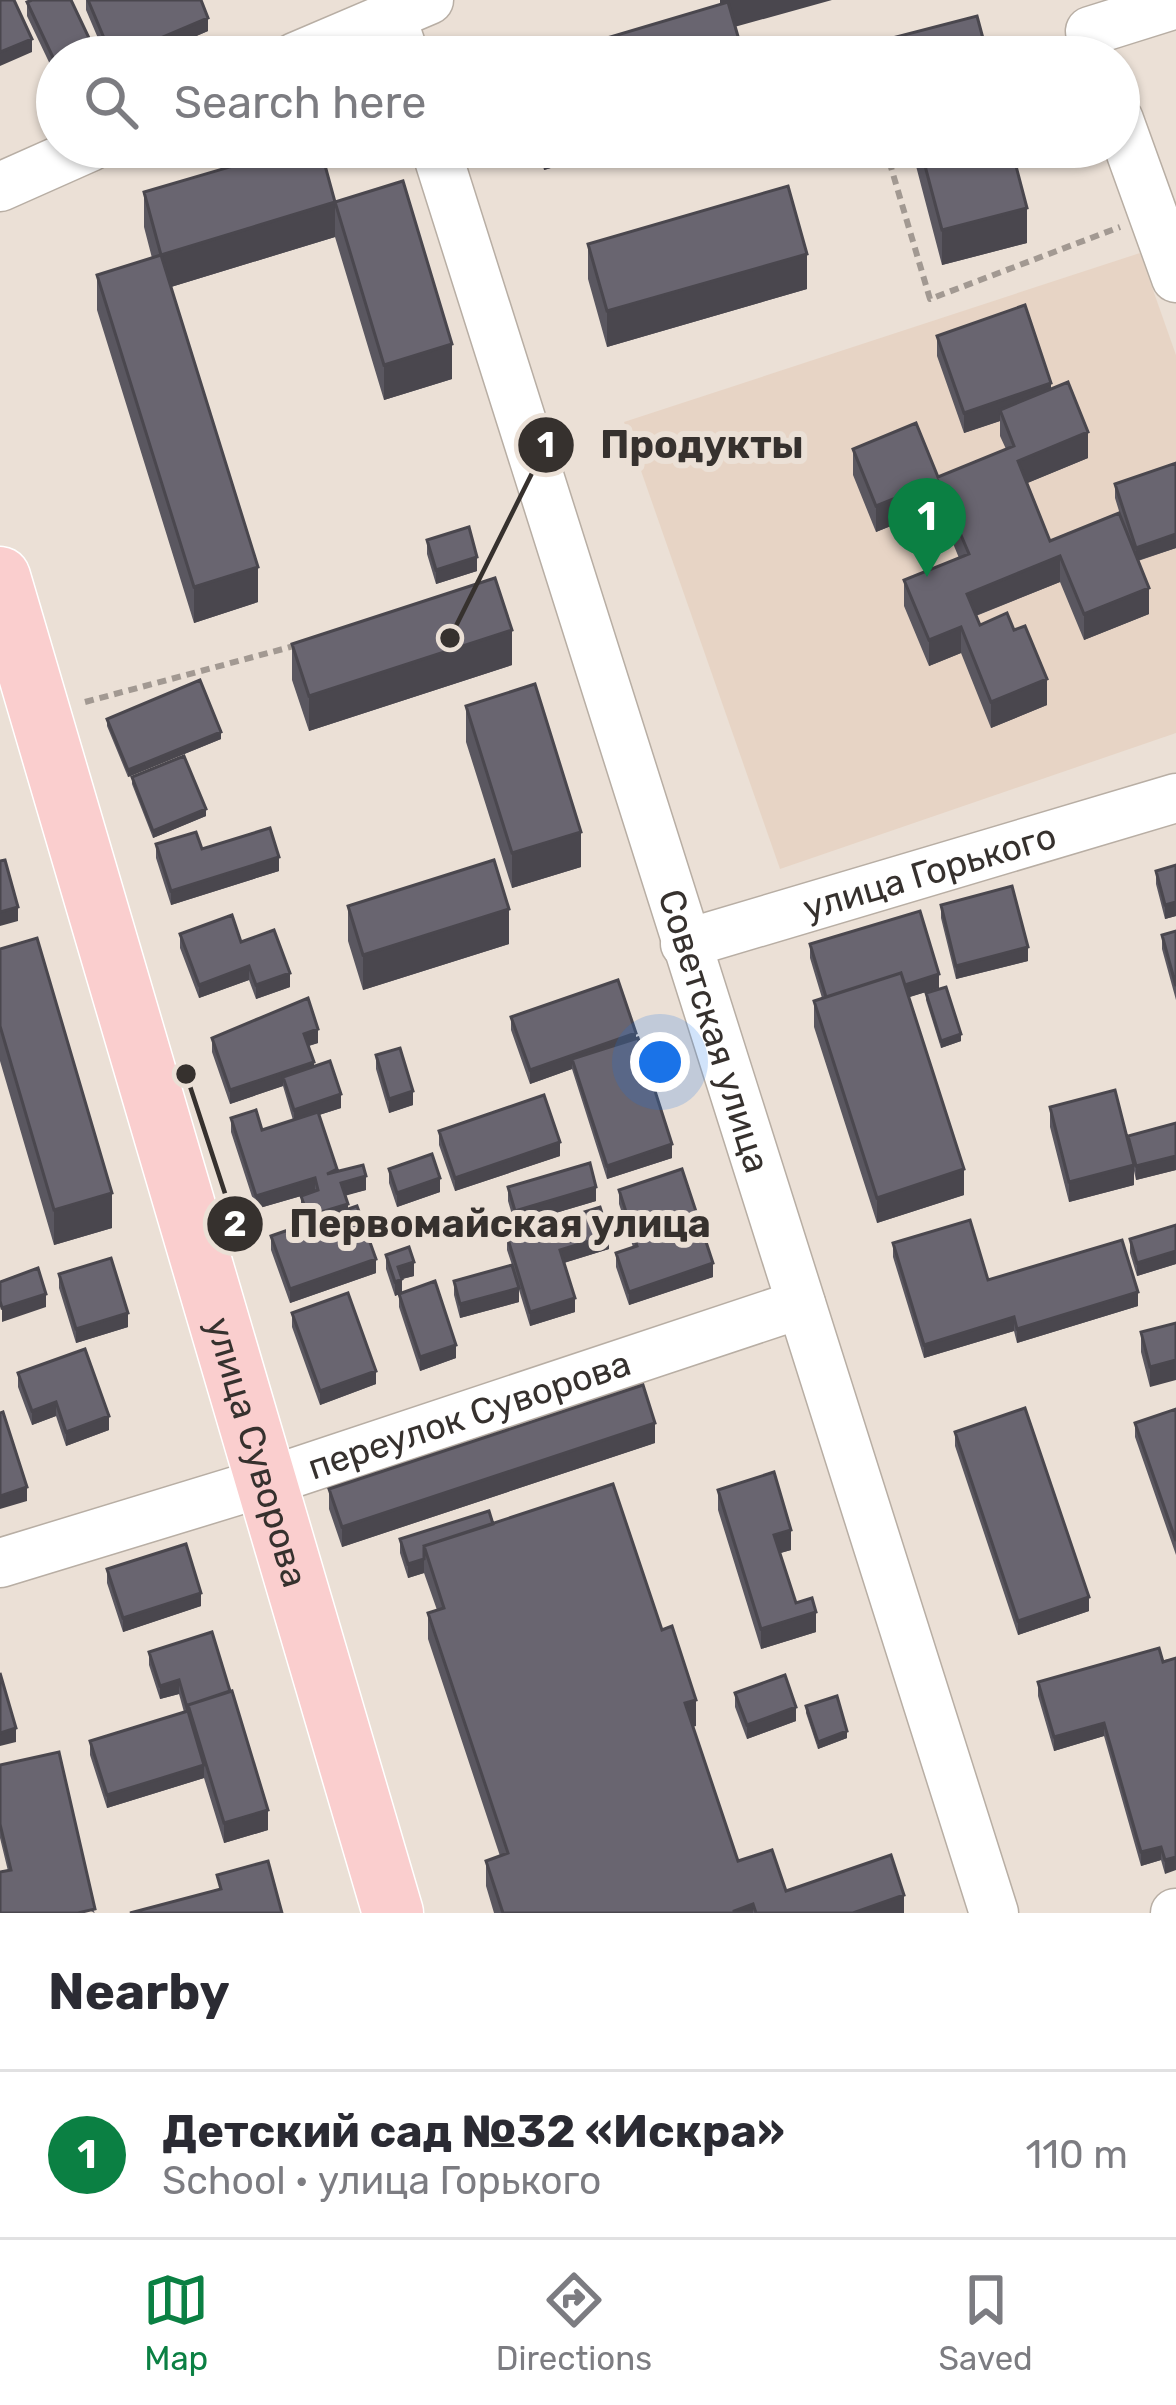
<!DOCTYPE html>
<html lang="en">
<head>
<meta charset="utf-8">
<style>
  body { margin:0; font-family:Rubik,sans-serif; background:#f2f2f3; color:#2b2b33 }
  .you { position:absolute; left:660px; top:1062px; width:42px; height:42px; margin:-30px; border:9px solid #fff; border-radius:50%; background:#1a73e8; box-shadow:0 0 0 18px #1a73e833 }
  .badge { display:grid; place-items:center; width:78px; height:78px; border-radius:50%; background:#0b8043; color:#fff; font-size:39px; font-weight:700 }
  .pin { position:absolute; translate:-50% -99px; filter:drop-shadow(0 3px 6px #0008) }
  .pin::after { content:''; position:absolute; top:63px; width:42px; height:36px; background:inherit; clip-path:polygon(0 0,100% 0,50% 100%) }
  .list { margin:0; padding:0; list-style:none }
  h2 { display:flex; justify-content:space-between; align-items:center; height:156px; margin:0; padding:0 48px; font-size:51px }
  h2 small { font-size:39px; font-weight:400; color:#7c7c81 }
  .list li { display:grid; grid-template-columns:78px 1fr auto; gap:36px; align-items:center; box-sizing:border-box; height:168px; padding:0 48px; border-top:3px solid #e1e1e2 }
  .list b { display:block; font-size:45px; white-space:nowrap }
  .list p { margin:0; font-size:39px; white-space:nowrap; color:#7c7c81 }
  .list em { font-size:39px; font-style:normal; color:#7c7c81 }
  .icon { flex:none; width:66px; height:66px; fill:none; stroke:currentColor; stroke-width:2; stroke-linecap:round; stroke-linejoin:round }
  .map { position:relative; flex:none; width:1176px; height:1913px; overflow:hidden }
  .search { position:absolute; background:#fff; box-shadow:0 3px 9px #0004; left:36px; right:36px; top:36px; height:132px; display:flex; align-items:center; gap:30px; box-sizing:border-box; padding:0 42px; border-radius:66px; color:#7c7c81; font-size:45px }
  .sheet { height:324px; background:#fff }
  nav { display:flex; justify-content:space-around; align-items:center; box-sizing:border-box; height:168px; border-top:3px solid #e1e1e2; background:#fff; font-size:33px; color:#7c7c81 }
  nav a { display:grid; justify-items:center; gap:6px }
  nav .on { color:#0b8043 }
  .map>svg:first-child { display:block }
  .education { fill:#e7d4c5 }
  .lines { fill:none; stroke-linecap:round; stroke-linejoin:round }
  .minor-casing { stroke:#b8aea4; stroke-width:51 }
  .major-casing { stroke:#fff; stroke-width:63 }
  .path { stroke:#a29992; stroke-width:6; stroke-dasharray:9 6; stroke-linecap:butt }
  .minor { stroke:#fff; stroke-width:48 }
  .major { stroke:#facece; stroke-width:60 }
  .wall { fill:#5a5760 }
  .shaded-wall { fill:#4a474e }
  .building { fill:#696570; stroke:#4a474e; stroke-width:3 }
  .labels { text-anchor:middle; stroke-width:12; stroke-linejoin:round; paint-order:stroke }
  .street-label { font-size:36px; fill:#36312e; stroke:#ebe0d6 }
  .leader { fill:none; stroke:#36312e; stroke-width:4.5 }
  .callout-dot { fill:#36312e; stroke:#ebe0d6; stroke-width:4.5 }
  .mark-label { font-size:36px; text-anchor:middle; font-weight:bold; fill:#fff }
  .callout-label { font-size:39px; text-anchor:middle; font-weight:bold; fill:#36312e; stroke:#ebe0d6; stroke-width:12; stroke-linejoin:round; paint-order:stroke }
</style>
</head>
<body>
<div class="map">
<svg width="1176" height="1913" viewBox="0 0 1176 1913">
  <rect width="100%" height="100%" fill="#ebe0d6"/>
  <path class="education" d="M1140 253 1176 355V733L780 869 624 422Z"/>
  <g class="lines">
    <g class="minor-casing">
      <g id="minor">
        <path d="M391 15 405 57"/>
        <path d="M1090 31 1176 4"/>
        <path d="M295 57 429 0"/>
        <path d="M1119 120 1176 278"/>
        <path id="s1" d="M435 147 994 1913"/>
        <path d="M0 187 90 147"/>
        <path id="s2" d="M685 944 1176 798"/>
        <path id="s3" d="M0 1563 269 1481 801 1304"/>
        <path d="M1175 1913H1176"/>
      </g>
    </g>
    <g class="major-casing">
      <g id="major">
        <path id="s4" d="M0 577 393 1913"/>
      </g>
    </g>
    <path class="path" d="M885 147 930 299 1120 227
      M85 702 298 645"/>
    <use href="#minor" class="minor"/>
    <use href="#major" class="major"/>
  </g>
  <path class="wall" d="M86 0H201L208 31 148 57H106L86 10Z
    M27 2 57 57V79L27 16Z
    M538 147H621L544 170Z
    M911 147H1011L1027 243 942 265Z
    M144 192 335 202 452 379 384 400 335 237 171 287 258 602 194 623 97 310V275L152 258 144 227Z
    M588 244 807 289 607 347 588 279Z
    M937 336 1051 389 1088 458 1027 483 1050 541 1123 524 1115 498V484L1176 463V548L1138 561 1149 614 1084 640 1060 582 976 616 980 625 1047 705 991 728 961 653 929 666 904 606V580L959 558 938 507 876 532 853 475V449L938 477 1006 449 1000 436V421L964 433 937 356Z
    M427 540 477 571 436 584 427 554Z
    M292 644 512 665 309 731 292 680Z
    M466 706 581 867 512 888 466 742Z
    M107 719 221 739 128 777 107 726Z
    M132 777 206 816 153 838 132 784Z
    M156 844 202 849 279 871 171 905 156 858Z
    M1176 865V916L1165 919 1156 884V871Z
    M941 905 1028 961 956 979 941 918Z
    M348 906 509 944 363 990 348 941Z
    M1176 931V1000L1162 949V935Z
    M180 934 241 942 290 987 256 999 249 980 199 998 180 948Z
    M810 944 939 988 909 997 964 1195 877 1223 814 1027V1001L822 998 810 958Z
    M0 949 112 1228 54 1245 0 1061Z
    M926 993 961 1041 941 1048 926 1000Z
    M511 1017 636 1039 672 1158 607 1179 572 1069 530 1084 511 1030Z
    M212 1038 318 1043 309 1046 314 1067 341 1108 319 1115 337 1172 366 1190 345 1195 348 1209 376 1273 290 1303 271 1250V1236L306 1224 301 1209V1196L256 1209 231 1132V1118L262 1130 293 1120 283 1086 230 1104 212 1052Z
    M376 1055 413 1105 389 1113 376 1069Z
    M1050 1107 1128 1142 1176 1123V1170L1136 1180 1134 1171V1185L1069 1202 1050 1127Z
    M439 1131 560 1156 455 1191 439 1145Z
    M389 1169 440 1192 397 1207 389 1183Z
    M508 1187 596 1201 515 1225 508 1201Z
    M619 1190 713 1277 629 1305 616 1267V1253L633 1247 619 1204Z
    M1176 1225V1264L1137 1276 1130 1253V1239Z
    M507 1236 609 1249 564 1263 575 1312 530 1326 516 1280 519 1302 460 1318 454 1295V1281L512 1265 507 1250Z
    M893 1243 988 1280 1138 1306 1017 1343 1014 1331 924 1358 893 1257Z
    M386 1255 414 1276 402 1279V1293L456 1358 420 1371 399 1307V1294L395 1296 386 1269Z
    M59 1274 128 1327 76 1343 59 1288Z
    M292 1313 376 1384 320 1405 292 1327Z
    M1176 1323 1150 1387 1141 1352V1332Z
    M18 1373 109 1430 66 1446 56 1416 32 1425 18 1387Z
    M1176 1409V1555L1135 1437V1423Z
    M955 1432 1089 1611 1018 1635 955 1446Z
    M655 1443 342 1547 329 1509V1489Z
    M718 1490 791 1550 780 1553 796 1603 816 1632 761 1649 718 1510Z
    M493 1524 662 1630 696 1726H693L738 1861 786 1891 904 1913H494L486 1886V1861L500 1856 428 1639V1613L437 1610 424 1573 408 1578 400 1553V1539Z
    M107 1569 201 1606 123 1632 107 1583Z
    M212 1632 268 1830 224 1843 204 1778 107 1808 90 1755V1741L184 1712 179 1694 160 1699 149 1665V1652Z
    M1176 1658 1165 1874 1161 1860 1141 1866 1104 1736 1054 1751 1038 1696V1682Z
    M735 1693 796 1721 747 1739 735 1707Z
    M806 1706 847 1738 818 1749 806 1713Z
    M0 1765 95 1913 8 1871 0 1838Z"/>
  <path class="shaded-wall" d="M720 0H832L720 31Z
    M208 18V31L148 57H116Z
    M32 39V52L0 66V52Z
    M544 147H621L544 170Z
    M335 202V237L161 290V255Z
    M1027 208V243L942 265V230Z
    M807 254V289L607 347V311Z
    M452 344V379L384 400V365Z
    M1051 383V403L1000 410V421L964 433V413Z
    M1088 432V458L1018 487V461Z
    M938 481V507L876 532V506Z
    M1176 534V548L1136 561V548Z
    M1060 556V582L967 619V594Z
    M477 557V571L436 584V570Z
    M258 567V602L194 623V587Z
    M1149 588V614L1084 640V614Z
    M961 627V653L929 666V640Z
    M512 630V665L309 731V696Z
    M1047 679V705L991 728V702Z
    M221 732V739L128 777V770Z
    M206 809V816L153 838V831Z
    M581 832V867L512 888V853Z
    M279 857V871L171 905V891Z
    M1176 902V916L1165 919V905Z
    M18 907V921L0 926V912Z
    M509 909V944L363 990V955Z
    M1028 947V961L956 979V966Z
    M249 966V980L199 998V985Z
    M290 973V987L256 999V985Z
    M939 974V988L829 1022V1008Z
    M318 1029V1043L304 1047V1034Z
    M636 1033V1047L572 1059V1069L530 1084V1070Z
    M961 1034V1041L941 1048V1041Z
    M314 1062V1076L283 1077V1086L230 1104V1090Z
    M413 1091V1105L389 1113V1099Z
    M341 1094V1108L294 1123V1110Z
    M560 1142V1156L455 1191V1178Z
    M672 1144V1158L607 1179V1166Z
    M1176 1156V1170L1136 1180V1166Z
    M1134 1165V1185L1069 1202V1182Z
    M964 1169V1195L877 1223V1198Z
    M366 1176V1190L341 1197V1183Z
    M315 1178V1192L256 1209V1196Z
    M440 1178V1192L397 1207V1193Z
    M596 1187V1201L515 1225V1211Z
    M112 1193V1228L54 1245V1210Z
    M348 1204V1217L308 1230V1216Z
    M609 1235V1249L560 1264V1250Z
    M1176 1251V1264L1137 1276V1263Z
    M376 1259V1273L290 1303V1289Z
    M414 1262V1276L402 1279V1293L395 1296V1282L398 1267Z
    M713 1263V1277L629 1305V1292Z
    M519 1288V1302L460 1318V1304Z
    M1138 1292V1306L1017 1343V1329Z
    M46 1294V1307L2 1322V1308Z
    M575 1298V1312L530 1326V1312Z
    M128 1313V1327L76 1343V1329Z
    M1014 1317V1331L924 1358V1345Z
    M456 1345V1358L420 1371V1357Z
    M1176 1360V1380L1150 1387V1367Z
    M376 1371V1384L320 1405V1391Z
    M56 1402V1416L32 1425V1411Z
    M109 1416V1430L66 1446V1432Z
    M655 1423V1443L342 1547V1527Z
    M27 1487V1501L0 1509V1496Z
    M791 1530V1550L774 1555V1535Z
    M424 1559V1573L408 1578V1564Z
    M201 1593V1606L123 1632V1618Z
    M1089 1597V1611L1018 1635V1621Z
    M816 1612V1632L761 1649V1629Z
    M179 1680V1694L160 1699V1686Z
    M696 1700V1726L685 1729V1703Z
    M796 1707V1721L747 1739V1725Z
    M1104 1723V1736L1054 1751V1737Z
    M16 1728V1742L0 1746V1733Z
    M847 1731V1738L818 1749V1742Z
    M204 1765V1778L107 1808V1795Z
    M268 1810V1830L224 1843V1823Z
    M1161 1847V1860L1141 1866V1852Z
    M1176 1857V1870L1165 1874V1860Z
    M904 1895V1913H853Z
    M753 1904V1913H734V1911Z"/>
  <path class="building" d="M0 0H14L32 39 0 52Z
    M32 0H71L98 57H57V66L27 2Z
    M88 0H201L208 18 116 57H112Z
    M728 2 744 57H543Z
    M977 16 988 57H897L892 38Z
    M298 147H320L335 202 161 255 144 192Z
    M920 147H1011L1027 208 942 230Z
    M403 181 452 344 384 365 335 202Z
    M788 186 807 254 607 311 588 244Z
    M161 255 258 567 194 587 97 275Z
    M1025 305 1051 383 964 413 937 336Z
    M1068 382 1088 432 1018 461 1050 541 1119 513 1149 588 1084 614 1060 556 967 594 980 625 1007 613 1014 630 1025 626 1047 679 991 702 961 627 929 640 904 580 969 554 938 481 876 506 853 449 916 423 938 477 1014 446 1000 410Z
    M1176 463V534L1136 548 1115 484Z
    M469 527 477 557 436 570 427 540Z
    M495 578 512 630 309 696 292 644Z
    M200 680 221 732 128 770 107 719Z
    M535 684 581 832 512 853 466 706Z
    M184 756 206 809 153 831 132 777Z
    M270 828 279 857 171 891 156 844 196 832 202 849Z
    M5 860 18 907 0 912V861Z
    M494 860 509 909 363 955 348 906Z
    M1176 865V902L1165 905 1156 871Z
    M1012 886 1028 947 956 966 941 905Z
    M920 911 939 974 905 985 901 973 826 997 810 944Z
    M232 915 241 942 274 930 290 973 256 985 249 966 199 985 180 934Z
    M1176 931V986L1162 935Z
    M37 938 112 1193 54 1210 0 1026V949Z
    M901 973 964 1169 877 1198 814 1001Z
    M618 980 636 1033 530 1070 511 1017Z
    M946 987 961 1034 941 1041 926 993Z
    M308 998 318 1029 304 1034 314 1062 230 1090 212 1038Z
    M638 1038 672 1144 607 1166 572 1059Z
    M400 1048 413 1091 389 1099 376 1055Z
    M330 1061 341 1094 294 1110 283 1077Z
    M1115 1090 1134 1165 1069 1182 1050 1107Z
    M544 1095 560 1142 455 1178 439 1131Z
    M256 1110 262 1130 318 1112 337 1169 327 1174 363 1165 366 1176 341 1183 348 1204 308 1216 301 1196 318 1190 315 1178 256 1196 231 1118Z
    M1176 1123V1156L1136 1166 1128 1136Z
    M432 1154 440 1178 397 1193 389 1169Z
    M590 1163 596 1187 515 1211 508 1187Z
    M682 1169 713 1263 629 1292 616 1253 637 1246 619 1190Z
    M357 1206 376 1259 290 1289 271 1236Z
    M600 1207 609 1235 560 1250 575 1298 530 1312 507 1236Z
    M970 1220 988 1280 1122 1240 1138 1292 1017 1329 1014 1317 924 1345 893 1243Z
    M1176 1225V1251L1137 1263 1130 1239Z
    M409 1247 414 1262 398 1267 402 1279 395 1282 386 1255Z
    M111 1258 128 1313 76 1329 59 1274Z
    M512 1265 519 1288 460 1304 454 1281Z
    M38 1268 46 1294 2 1308 0 1301V1282Z
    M435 1281 456 1345 420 1357 399 1294Z
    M348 1293 376 1371 320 1391 292 1313Z
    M1176 1323V1360L1150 1367 1141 1332Z
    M85 1349 109 1416 66 1432 56 1402 32 1411 18 1373Z
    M643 1385 655 1423 342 1527 329 1489Z
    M1025 1408 1089 1597 1018 1621 955 1432Z
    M1176 1409V1541L1135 1423Z
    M3 1412 27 1487 0 1496V1413Z
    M774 1472 791 1530 774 1535 796 1603 812 1598 816 1612 761 1629 718 1490Z
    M613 1484 662 1630 672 1626 696 1700 685 1703 738 1861 772 1850 786 1891 891 1855 904 1895 853 1913H756L753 1904 734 1911V1913H503L486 1861 508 1853 428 1613 444 1608 424 1546Z
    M489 1511 493 1524 424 1546V1559L408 1564 400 1539Z
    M186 1544 201 1593 123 1618 107 1569Z
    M212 1632 230 1691 188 1705V1711L179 1680 160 1686 149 1652Z
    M1159 1648 1163 1662 1176 1658V1857L1165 1860 1161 1847 1141 1852 1104 1723 1054 1737 1038 1682Z
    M0 1673 16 1728 0 1733Z
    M785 1675 796 1707 747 1725 735 1693Z
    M232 1691 268 1810 224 1823 188 1705Z
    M837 1696 847 1731 818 1742 806 1706Z
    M188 1711 204 1765 107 1795 90 1741Z
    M59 1752 95 1909 78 1913H0V1872L11 1870 0 1824V1765Z
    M268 1861 282 1913H130L221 1889 217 1875Z"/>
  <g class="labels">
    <g class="street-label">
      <text dy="13" stroke="none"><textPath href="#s2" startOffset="255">улица Горького</textPath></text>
      <text dy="13" stroke="none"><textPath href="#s1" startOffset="927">Советская улица</textPath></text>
      <text dy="13" stroke="none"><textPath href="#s3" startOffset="492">переулок Суворова</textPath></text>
      <text dy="13" stroke="none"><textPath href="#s4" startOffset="912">улица Суворова</textPath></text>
    </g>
  </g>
  <path class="leader" d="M450 638L546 445M186 1074L235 1224"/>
  <g class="callout-dot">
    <circle cx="450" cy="638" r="12"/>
    <circle cx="186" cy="1074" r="12"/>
    <circle cx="546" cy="445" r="30"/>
    <circle cx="235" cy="1224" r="30"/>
  </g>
  <g class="mark-label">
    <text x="546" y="457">1</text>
    <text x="235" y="1236">2</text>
  </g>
  <g class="callout-label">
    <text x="702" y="458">Продукты</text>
    <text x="500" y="1237">Первомайская улица</text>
  </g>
</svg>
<div class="you"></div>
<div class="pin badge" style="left:927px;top:577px">1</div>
<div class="search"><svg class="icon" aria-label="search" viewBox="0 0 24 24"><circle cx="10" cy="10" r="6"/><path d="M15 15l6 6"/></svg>Search here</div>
</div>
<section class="sheet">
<h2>Nearby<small></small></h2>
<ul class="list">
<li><span class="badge">1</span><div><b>Детский сад №32 «Искра»</b><p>School · улица Горького</p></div><em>110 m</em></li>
</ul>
</section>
<nav>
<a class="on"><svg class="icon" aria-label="map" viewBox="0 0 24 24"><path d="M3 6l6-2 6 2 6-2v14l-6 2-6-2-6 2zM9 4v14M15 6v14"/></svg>Map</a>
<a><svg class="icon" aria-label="directions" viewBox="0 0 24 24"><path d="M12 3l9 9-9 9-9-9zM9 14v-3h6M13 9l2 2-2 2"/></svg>Directions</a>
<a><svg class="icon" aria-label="saved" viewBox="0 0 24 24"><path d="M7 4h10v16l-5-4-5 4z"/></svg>Saved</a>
</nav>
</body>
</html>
